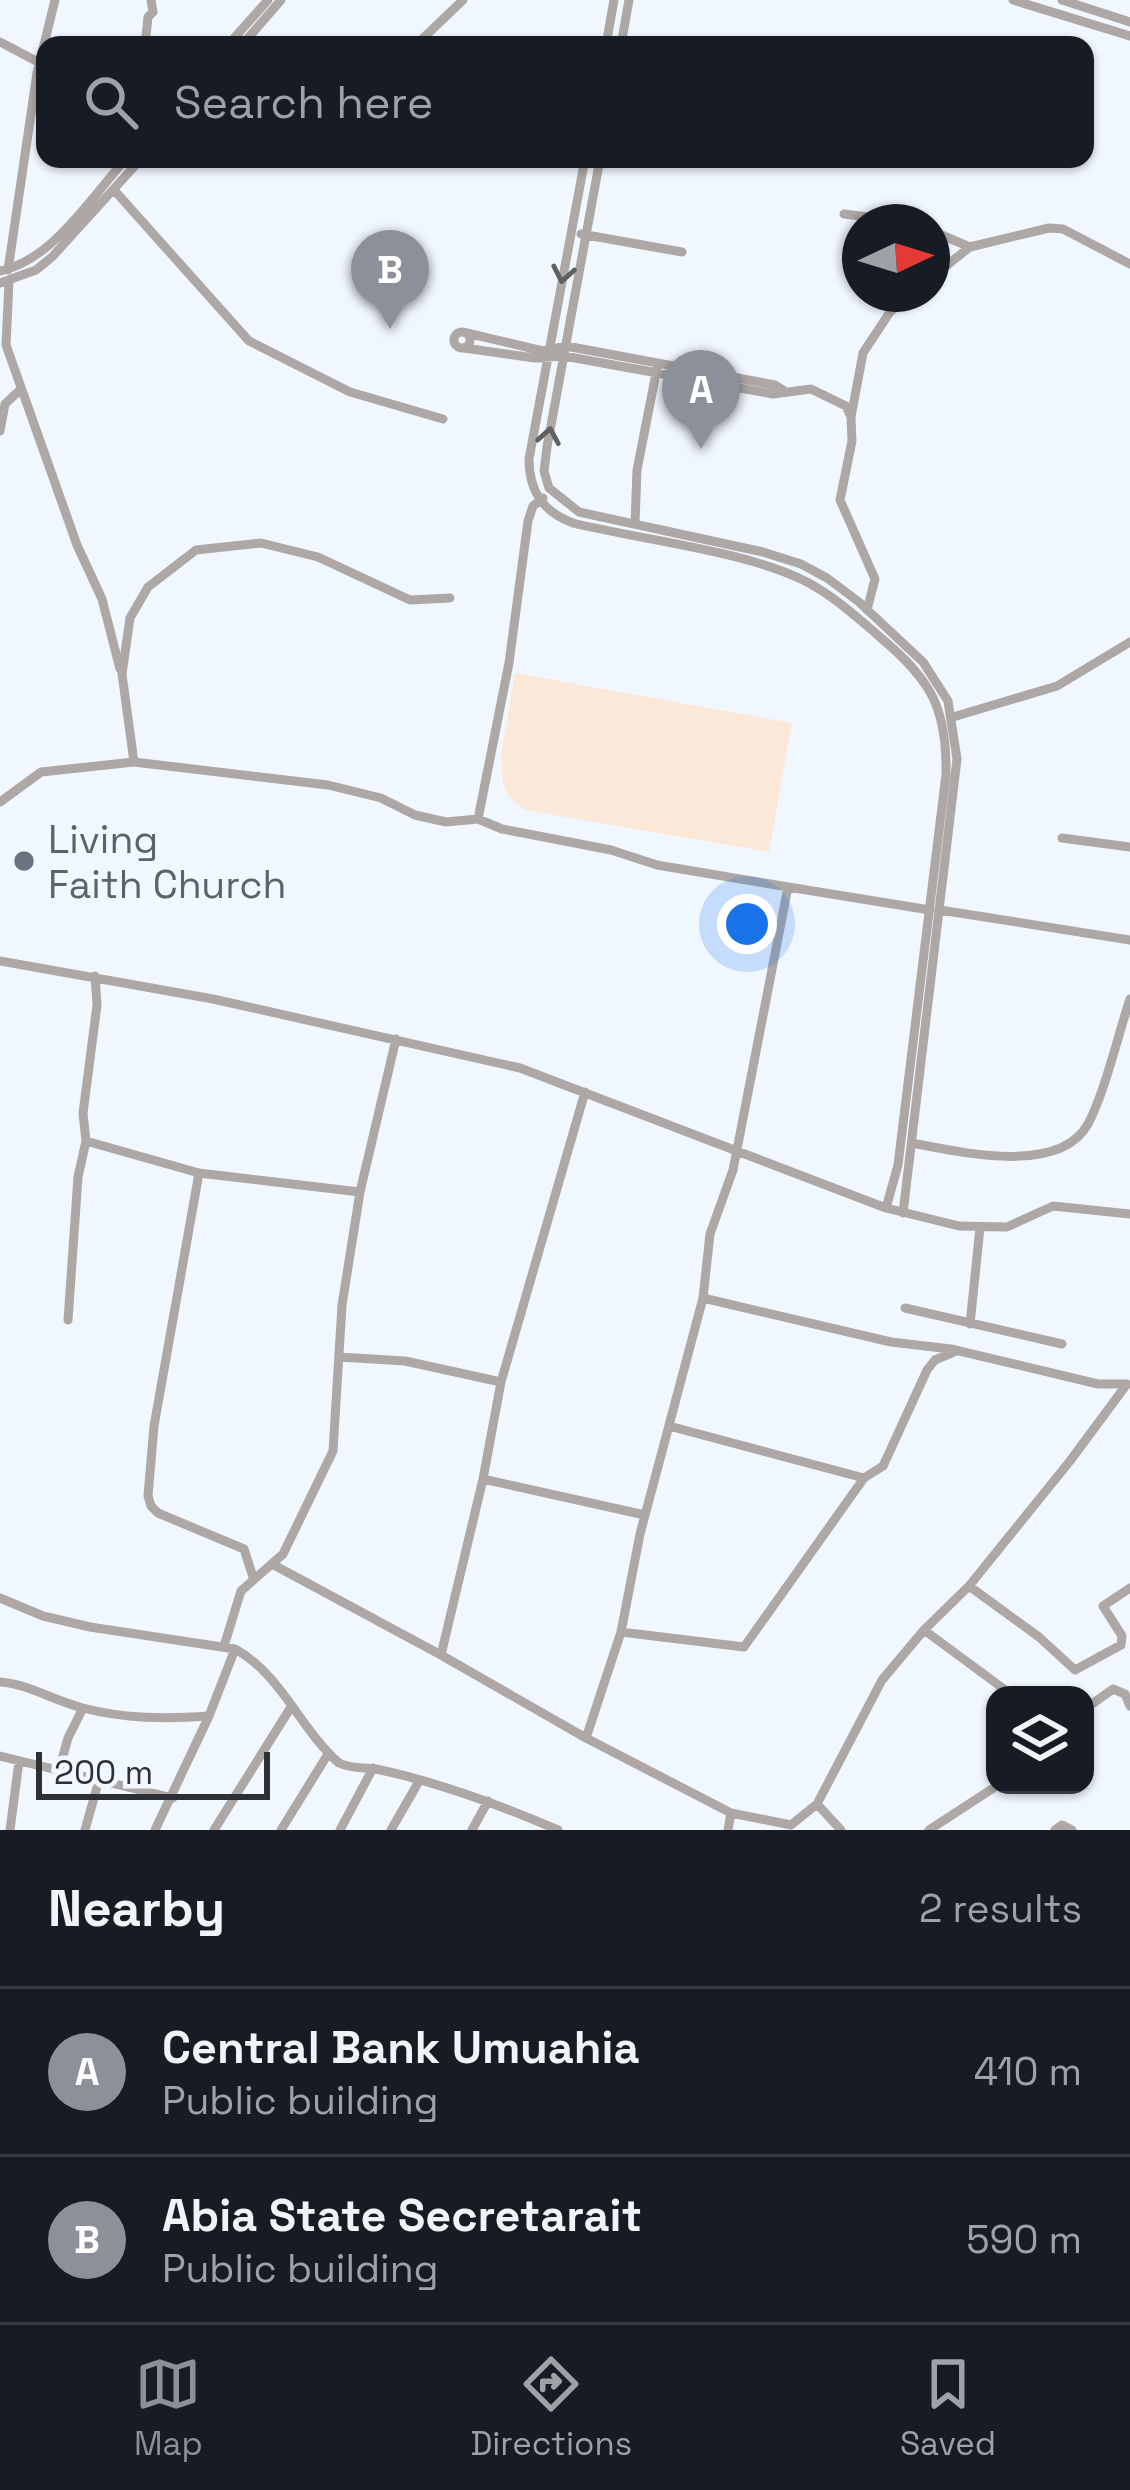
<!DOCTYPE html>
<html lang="en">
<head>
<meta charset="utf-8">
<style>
  body { margin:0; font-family:"Space Grotesk",sans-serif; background:#242831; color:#f1f3f6 }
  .controls { position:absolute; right:36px; bottom:36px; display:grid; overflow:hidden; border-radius:24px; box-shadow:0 3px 9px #0004 }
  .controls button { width:108px; height:108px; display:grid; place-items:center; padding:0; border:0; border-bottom:3px solid #363941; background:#171b24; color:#f1f3f6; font:60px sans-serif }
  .compass { position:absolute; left:842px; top:204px; width:108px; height:108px; border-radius:50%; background:#171b24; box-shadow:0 3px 9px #0004; rotate:86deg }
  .scale { position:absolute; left:36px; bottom:30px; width:234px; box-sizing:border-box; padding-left:12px; border:6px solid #2c2f33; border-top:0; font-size:33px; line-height:42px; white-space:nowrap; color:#2c2f33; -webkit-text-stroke:9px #f1f7ff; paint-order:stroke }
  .you { position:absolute; left:747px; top:924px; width:42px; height:42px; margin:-30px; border:9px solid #fff; border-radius:50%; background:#1a73e8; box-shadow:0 0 0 18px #1a73e833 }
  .badge { display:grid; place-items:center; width:78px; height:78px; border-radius:50%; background:#8c9099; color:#fff; font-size:39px; font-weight:700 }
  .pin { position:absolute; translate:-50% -99px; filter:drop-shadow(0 3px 6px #0008) }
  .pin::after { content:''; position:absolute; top:63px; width:42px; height:36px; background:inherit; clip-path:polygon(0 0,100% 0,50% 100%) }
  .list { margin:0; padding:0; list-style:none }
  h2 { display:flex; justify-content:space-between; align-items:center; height:156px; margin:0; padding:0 48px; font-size:51px }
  h2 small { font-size:39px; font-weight:400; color:#9ea1a6 }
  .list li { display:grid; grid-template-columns:78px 1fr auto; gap:36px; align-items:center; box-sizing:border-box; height:168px; padding:0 48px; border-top:3px solid #363941 }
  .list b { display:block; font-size:45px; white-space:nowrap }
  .list p { margin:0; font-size:39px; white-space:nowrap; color:#9ea1a6 }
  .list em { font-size:39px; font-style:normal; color:#9ea1a6 }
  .icon { flex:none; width:66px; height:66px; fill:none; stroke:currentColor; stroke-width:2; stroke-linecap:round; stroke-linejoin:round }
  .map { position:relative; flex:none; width:1130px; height:1830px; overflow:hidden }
  .search { position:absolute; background:#171b24; box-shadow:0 3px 9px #0004; left:36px; right:36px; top:36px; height:132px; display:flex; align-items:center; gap:30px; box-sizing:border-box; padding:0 42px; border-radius:24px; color:#9ea1a6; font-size:45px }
  .sheet { height:492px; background:#171b24 }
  nav { display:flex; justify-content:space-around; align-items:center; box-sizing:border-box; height:168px; border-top:3px solid #363941; background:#171b24; font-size:33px; color:#9ea1a6 }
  nav a { display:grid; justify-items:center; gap:6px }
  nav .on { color:#8c9099 }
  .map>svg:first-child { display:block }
  .commercial { fill:#fce8d9 }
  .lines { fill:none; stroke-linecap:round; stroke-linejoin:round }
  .minor { stroke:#ada8a6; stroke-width:9 }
  .oneway { stroke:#605f61 }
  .worship-dot { fill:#6b7280; stroke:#f1f7ff; stroke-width:4.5 }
  .labels { text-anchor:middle; stroke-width:10; stroke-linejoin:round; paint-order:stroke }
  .worship-label { font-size:39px; fill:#5b616d; stroke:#f1f7ff; text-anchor:start }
</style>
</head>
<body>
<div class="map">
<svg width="1130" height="1830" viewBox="0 0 1130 1830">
  <rect width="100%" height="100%" fill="#f1f7ff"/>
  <path class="commercial" d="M515 673 792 723 769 852 525 810 509 797 503 784 501 755Z"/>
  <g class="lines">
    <path class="minor" d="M1013 0 1130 36
      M1062 0 1130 22
      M0 42 40 63
      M145 45 148 17 153 12 151 0
      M228 45 268 0
      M242 45 281 0
      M416 45 463 0
      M606 45 614 0
      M621 45 629 0
      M585 159 529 459C529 491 543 512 573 523 642 540 747 551 807 582 835 597 858 618 881 638 931 680 947 708 946 774L898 1165 886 1208
      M600 159 547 447 544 471 549 488 579 512 763 552 801 564 827 578 859 602 923 662 948 701 957 759 903 1213
      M114 190 249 341 350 392 443 419
      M844 214 908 222
      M932 231 970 247
      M581 234 682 252
      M8 270 37 73 55 0
      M0 271C53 260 91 197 126 159
      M932 277 970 247 1049 228 1063 229 1130 264
      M9 282 6 345 77 545 102 599 120 669
      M0 283 36 270 52 257 141 159
      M454 340a8 8 0 1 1 16 0a8 8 0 1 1-16 0Z
      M467 333 543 351 566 346 775 385 783 390
      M464 348 535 358 564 356 773 394 811 389 846 406 851 417 852 441 840 500 875 579 867 610
      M851 417 863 353 890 312 911 294
      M0 431 5 404 21 389
      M635 524 637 470 657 368
      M450 598 410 600 318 557 261 543 196 550 148 587 130 618 122 674 134 762 328 785 381 798 415 815 446 822 478 819 502 829 611 850 657 865 788 887
      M953 717 1057 686 1130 642
      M0 802 41 772 134 762
      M478 819 509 663 528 521 533 506 543 498
      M1062 838 1130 847
      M940 910 1130 940
      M0 961 213 999 520 1068 886 1208 959 1226 1007 1227 1053 1206 1130 1214
      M86 1141 199 1173
      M912 1143C960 1152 1059 1176 1088 1124 1105 1092 1118 1035 1130 999
      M703 1298 891 1342 951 1349 1098 1384H1126
      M905 1308 1062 1344
      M68 1320 78 1177 86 1141 83 1113 97 1005 95 976
      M970 1324 980 1228
      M339 1357 405 1361 501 1382 585 1092
      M669 1426 864 1478 883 1466 927 1370 935 1360 956 1351
      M483 1479 645 1515
      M272 1564 441 1655 483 1479 501 1382
      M253 1577 244 1549 158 1513 151 1506 148 1496 154 1426 199 1173 360 1192
      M969 1586 1039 1637 1075 1670 1121 1645 1122 1636 1103 1606 1130 1588
      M0 1598 43 1616 90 1627 235 1649C281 1674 300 1729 339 1763 352 1769 363 1767 376 1769 438 1782 500 1805 558 1830
      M924 1630 1012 1695
      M621 1632 744 1647 864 1478
      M224 1646 241 1591 283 1554 333 1451 342 1305 360 1192 396 1039
      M441 1655 586 1738 731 1813 728 1830
      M0 1682C29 1684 54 1701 83 1708 125 1719 167 1719 209 1716
      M1085 1709 1113 1689 1125 1694 1130 1706
      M586 1738 621 1632 640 1534 703 1298 710 1234 733 1170 788 887 930 910
      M0 1756 173 1798
      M59 1770 68 1738 83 1708
      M817 1804 841 1830
      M731 1813 791 1825 817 1804 882 1680 924 1630 969 1586 1070 1461 1127 1384
      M10 1830 19 1761
      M85 1830 99 1780
      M155 1830 209 1716 235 1649
      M214 1830 291 1707
      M281 1830 328 1754
      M340 1830 373 1768
      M391 1830 418 1783
      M472 1830 488 1801
      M929 1830 998 1785
      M1055 1830 1062 1825 1072 1830"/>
  </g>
  <defs><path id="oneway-chevron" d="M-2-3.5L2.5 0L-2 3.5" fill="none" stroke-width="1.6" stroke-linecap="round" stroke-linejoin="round" transform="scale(3)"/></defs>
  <g class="oneway">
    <use href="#oneway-chevron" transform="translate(563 274) rotate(101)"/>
    <use href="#oneway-chevron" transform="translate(549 436) rotate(-80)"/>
  </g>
  <circle class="worship-dot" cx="24" cy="861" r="12"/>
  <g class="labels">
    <g class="worship-label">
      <text x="48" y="853">Living<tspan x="48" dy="45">Faith Church</tspan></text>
    </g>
  </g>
</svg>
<div class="controls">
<button><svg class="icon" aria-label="layers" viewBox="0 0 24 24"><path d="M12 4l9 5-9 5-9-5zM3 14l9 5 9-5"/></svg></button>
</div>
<svg class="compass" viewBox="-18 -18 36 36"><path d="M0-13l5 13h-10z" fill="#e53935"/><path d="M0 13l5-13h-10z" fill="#9ea1a6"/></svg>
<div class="scale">200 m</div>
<div class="you"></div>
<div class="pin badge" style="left:701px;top:449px">A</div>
<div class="pin badge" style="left:390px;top:329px">B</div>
<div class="search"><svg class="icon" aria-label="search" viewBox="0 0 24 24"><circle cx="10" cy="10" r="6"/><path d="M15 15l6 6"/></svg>Search here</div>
</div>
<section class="sheet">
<h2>Nearby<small>2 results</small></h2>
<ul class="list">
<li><span class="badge">A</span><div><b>Central Bank Umuahia</b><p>Public building</p></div><em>410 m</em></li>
<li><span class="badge">B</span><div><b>Abia State Secretarait</b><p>Public building</p></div><em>590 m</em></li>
</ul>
</section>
<nav>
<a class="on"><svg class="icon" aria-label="map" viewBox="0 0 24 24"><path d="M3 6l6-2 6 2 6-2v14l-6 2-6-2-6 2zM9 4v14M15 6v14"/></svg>Map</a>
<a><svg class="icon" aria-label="directions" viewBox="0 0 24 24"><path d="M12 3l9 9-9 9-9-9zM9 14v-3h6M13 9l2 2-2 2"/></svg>Directions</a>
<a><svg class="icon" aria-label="saved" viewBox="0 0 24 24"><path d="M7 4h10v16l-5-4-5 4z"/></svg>Saved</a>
</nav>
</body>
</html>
